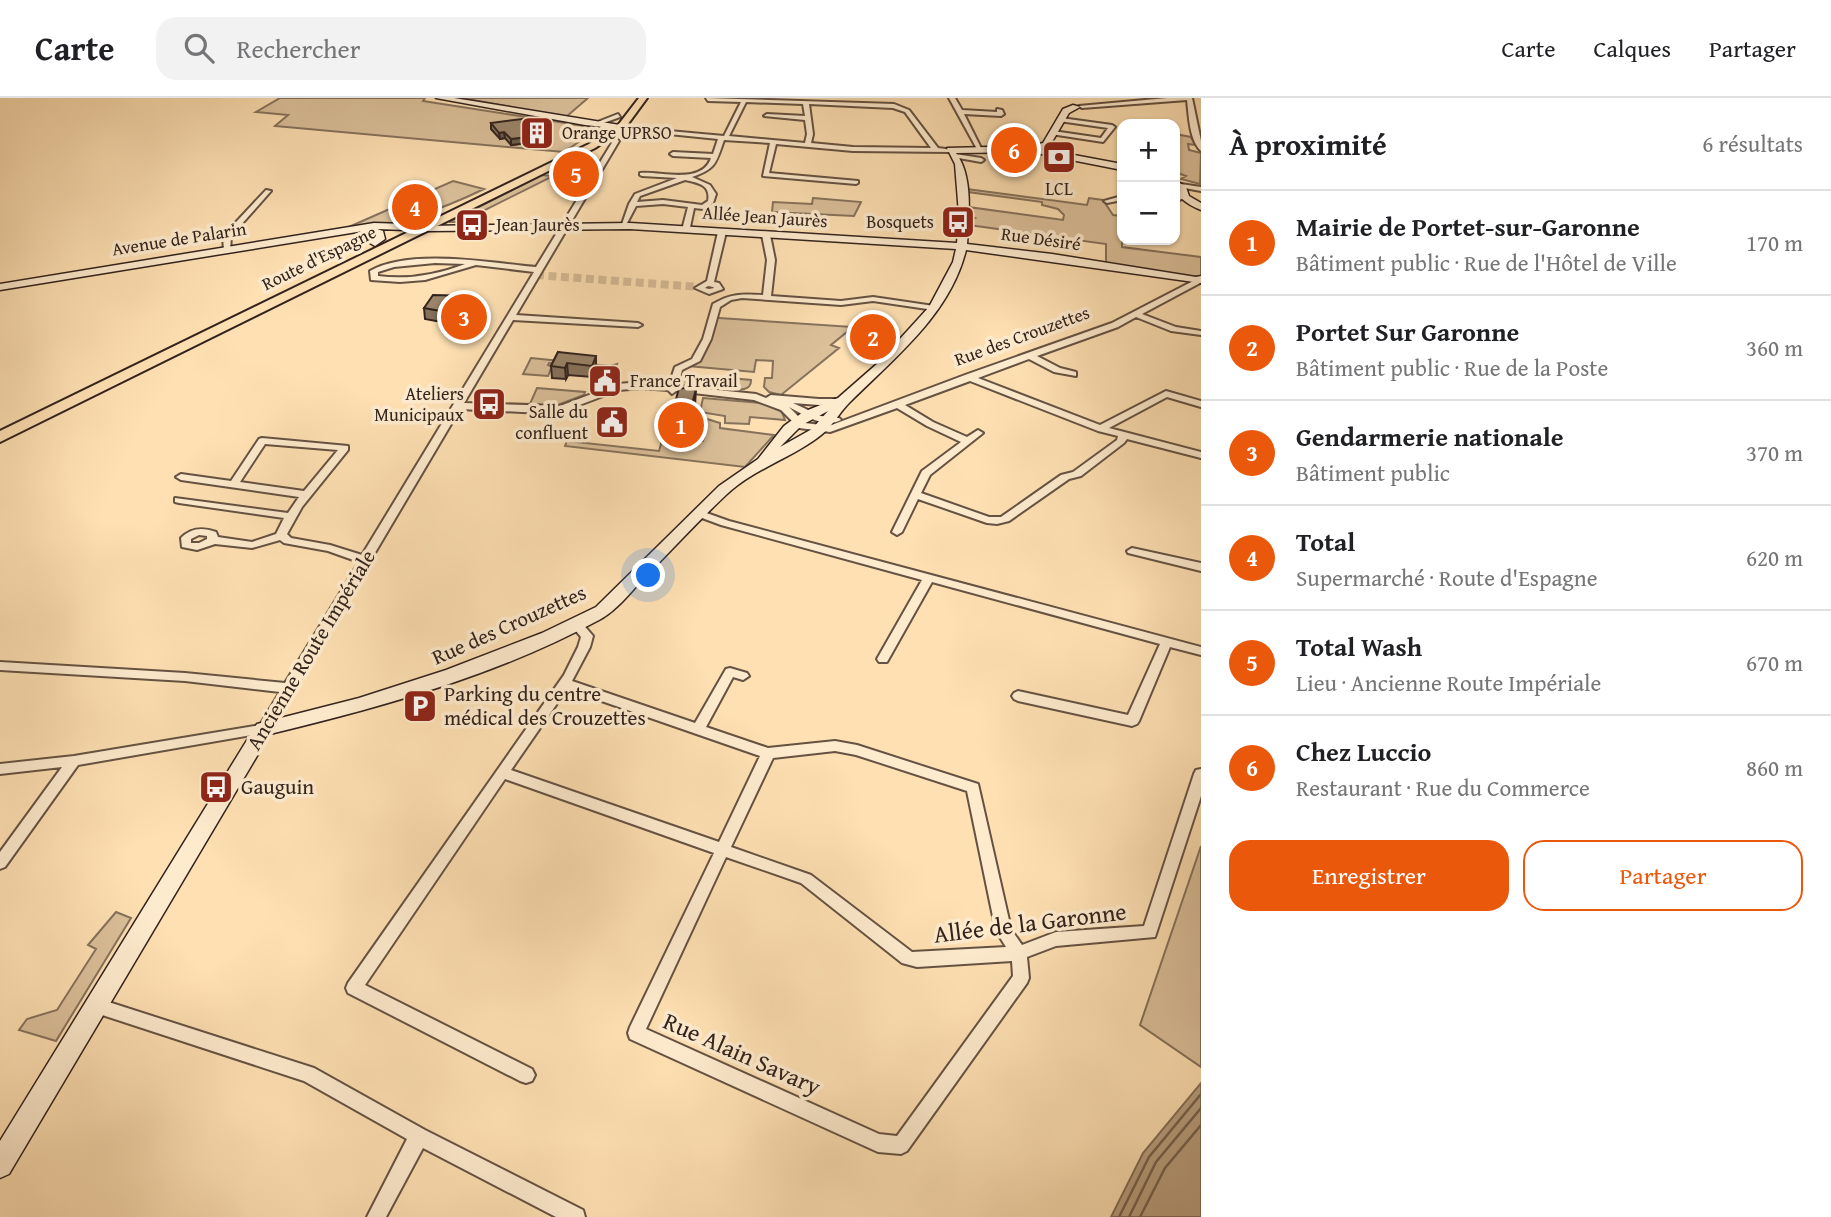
<!DOCTYPE html>
<html lang="fr">
<head>
<meta charset="utf-8">
<style>
  body { margin:0; font-family:"Gentium Book Plus",serif; background:#f2f2f2; color:#202124 }
  .controls { position:absolute; right:21px; top:21px; display:grid; overflow:hidden; border-radius:14px; box-shadow:0 2px 5px #0004 }
  .controls button { width:63px; height:63px; display:grid; place-items:center; padding:0; border:0; border-bottom:2px solid #e0e0e0; background:#fff; color:#202124; font:35px sans-serif }
  .you { position:absolute; left:649px; top:478px; width:24px; height:24px; margin:-18px; border:5px solid #fff; border-radius:50%; background:#1a73e8; box-shadow:0 0 0 10px #1a73e833 }
  .badge { display:grid; place-items:center; width:46px; height:46px; border-radius:50%; background:#ea580c; color:#fff; font-size:23px; font-weight:700 }
  .pin { position:absolute; translate:-50% -50%; border:4px solid #fff; box-shadow:0 2px 7px #0006 }
  .list { margin:0; padding:0; list-style:none }
  h2 { display:flex; justify-content:space-between; align-items:center; height:91px; margin:0; padding:0 28px; font-size:30px }
  h2 small { font-size:23px; font-weight:400; color:#757577 }
  .list li { display:grid; grid-template-columns:46px 1fr auto; gap:21px; align-items:center; box-sizing:border-box; height:105px; padding:0 28px; border-top:2px solid #e0e0e0 }
  .list b { display:block; font-size:26px; white-space:nowrap }
  .list p { margin:0; font-size:23px; white-space:nowrap; color:#757577 }
  .list em { font-size:23px; font-style:normal; color:#757577 }
  .actions { display:flex; gap:14px; padding:21px 28px }
  .actions a { flex:1; padding:16px 0; border:2px solid #ea580c; border-radius:21px; text-align:center; font-size:24px; color:#ea580c }
  .actions .main { background:#ea580c; color:#fff }
  .icon { flex:none; width:38px; height:38px; fill:none; stroke:currentColor; stroke-width:2; stroke-linecap:round; stroke-linejoin:round }
  .map { position:relative; flex:none; width:1201px; height:1119px; overflow:hidden }
  header { display:flex; align-items:center; gap:42px; box-sizing:border-box; height:98px; padding:0 35px; background:#fff; border-bottom:2px solid #e0e0e0 }
  header strong { font-size:33px }
  nav { display:flex; gap:38px; margin-inline-start:auto; font-size:24px }
  .search { width:490px; height:63px; background:#f2f2f2; display:flex; align-items:center; gap:18px; box-sizing:border-box; padding:0 24px; border-radius:21px; color:#757577; font-size:26px }
  main { display:flex }
  aside { flex:1; background:#fff }
  .map>svg:first-child { display:block }
  .green { fill:#dbc09a; stroke:#86725c; stroke-width:2 }
  .water { fill:#b9a080; stroke:#836e58; stroke-width:2 }
  .lines { fill:none; stroke-linecap:round; stroke-linejoin:round }
  .shore { stroke:#76624e; stroke-width:2.5 }
  .street-tunnel { stroke:#d5ba95; stroke-width:8; stroke-dasharray:8 4.5; stroke-linecap:butt }
  .street-casing { stroke:#655242; stroke-width:4 }
  .secondary-casing { stroke:#32231d; stroke-width:3 }
  .primary-casing { stroke:#32231d; stroke-width:4 }
  .street { fill:#feebce; fill-rule:evenodd }
  .secondary { fill:#feebce; fill-rule:evenodd }
  .primary { fill:#fee0b3; fill-rule:evenodd }
  .wall { fill:#86725c; stroke:#32231d; stroke-width:2 }
  .shaded-wall { fill:#6d5d4b; stroke:#32231d; stroke-width:2 }
  .building { fill:#9c856b; stroke:#32231d; stroke-width:2 }
  .labels { text-anchor:middle; stroke-width:7; stroke-linejoin:round; paint-order:stroke }
  .far-poi-label { font-size:18px; fill:#32231d; stroke:#feebce; text-anchor:start }
  .far-street-label { font-size:18px; fill:#32231d; stroke:#feebce }
  .street-label { font-size:21px; fill:#32231d; stroke:#feebce }
  .poi-label { font-size:21px; fill:#32231d; stroke:#feebce; text-anchor:start }
  .near-street-label { font-size:24px; fill:#32231d; stroke:#feebce }
</style>
</head>
<body>
<header>
<strong>Carte</strong>
<div class="search"><svg class="icon" aria-label="search" viewBox="0 0 24 24"><circle cx="10" cy="10" r="6"/><path d="M15 15l6 6"/></svg>Rechercher</div>
<nav><a>Carte</a><a>Calques</a><a>Partager</a></nav>
</header>
<main>
<div class="map">
<svg width="1201" height="1119" viewBox="0 0 1201 1119">
  <rect width="100%" height="100%" fill="#fee0b3"/>
  <filter id="stains"><feTurbulence type="fractalNoise" baseFrequency=".00286" numOctaves="4"/><feColorMatrix values="0 0 0 0 .2 0 0 0 0 .09 0 0 0 0 .02 0 0 0 .5 -.17"/></filter>
  <radialGradient id="worn" r=".72"><stop offset=".6" stop-color="#630" stop-opacity="0"/><stop offset="1" stop-color="#630" stop-opacity=".3"/></radialGradient>
  <path class="green" d="M280 0H425L423 3 585 28 595 33 564 54 275 28 288 17 256 14Z
    M462 0H588L566 19Z
    M1175 36 1191 39 1195 47 1188 46 1189 52 1201 55 1200 86 1181 81 1186 78 1175 74Z
    M542 77 581 81 549 80 461 124H449Z
    M453 83 484 91C453 106 384 135 351 128Z
    M967 91 1087 107 1089 100 1103 102 1113 117 1122 118V149L1201 159V178L1188 179 1106 167V146L969 127 968 123 975 120 968 117V109L1063 122 1064 117 1058 111 1042 107V104L968 94Z
    M813 100 861 104 854 118 772 114 773 104 812 106Z
    M715 220H719L853 229 831 247 839 250 781 297 769 294 764 289 765 280H772L773 263 756 262 754 274 688 268 700 262Z
    M531 260 610 268 617 266 615 271 549 265 548 267 552 268 548 278 523 276Z
    M709 278 751 282C751 290 746 291 738 292L679 287 681 282 692 283Z
    M537 290 585 294 584 297 555 308H529Z
    M703 300 761 305 781 312 785 322 750 319 749 326 725 325V318L700 314Z
    M707 321 720 325V330L774 337 745 369 565 348 567 343 659 353 663 339 703 343Z
    M1201 748V969L1140 927Z
    M116 814 131 820 56 943 19 932 27 921 57 912 96 851 88 847Z"/>
  <path class="water" d="M1201 985V1119H1111L1143 1055Z"/>
  <g class="lines">
    <path class="shore" d="M1119 1119 1149 1059 1201 996
      M1129 1119 1156 1064 1201 1010
      M1140 1119 1165 1070 1201 1027"/>
    <path class="street-tunnel" d="M536 177 699 189"/>
    <g class="street-casing">
      <path id="street" d="M706 0 894 6 909 12 938 50 953 52 950 54 853 53 776 46 769 75 858 83V85L856 86 763 78 770 45 724 42C716 65 716 71 692 79L710 87 716 96 713 105 703 111 694 110 689 134 682 132 688 109 663 106 636 108 625 129H621L629 106 635 96 677 80 642 78 640 77V75C661 73 702 87 711 60L673 58 670 56 673 54 713 56 718 41 600 29 603 27 724 38 741 4 708 3ZM746 4 803 6 805 18 767 16 764 18 805 22 807 36 805 45 729 38ZM809 6 893 10 905 14 931 50 853 49 811 45 813 36ZM685 82C699 85 711 87 708 103L702 107 663 102 637 104 640 98Z
        M949 0H955L962 12 997 14V11L1002 12 1004 16 1001 18 964 16 982 52 977 51Z
        M1167 0H1192L1201 43V53C1189 41 1189 18 1187 2L1082 10 1079 8Z
        M618 16 620 19 598 27 595 25Z
        M1061 20 1112 27 1115 29 1103 44 1051 36 1053 33 1101 40 1108 30 1059 23Z
        M610 35 619 43 516 217 638 225 642 227 638 229 513 222 464 305 560 308 618 286 641 284 669 287 675 269 692 261 703 241 713 206C732 195 742 196 763 197L767 162 762 137 766 135 770 137 775 162 771 198 841 203 873 199 934 208 938 210 934 212 873 203 841 207 742 200 731 202 720 209 711 241 700 263 682 272 678 288 756 296 766 300 771 297 819 301H846V305L843 306 819 307 793 305 821 318 839 320 841 322C824 331 804 317 789 309L805 325 829 328 965 277 1112 225 1197 181H1200V185L1142 216 1176 229 1201 233V237L1171 233 1136 219 1118 229 1037 258 1060 270 1076 274V278L1054 274 1029 261 978 280 1100 327 1166 293 1201 303V309L1167 299 1109 330 1201 354V360L1127 341 1124 345 1081 378 1069 381 1009 423 997 426 987 425 918 401 902 434 897 437 892 434 922 373 961 344 927 328 897 310 830 334 799 330 781 312 754 302 676 293 672 296 668 292 641 290 619 292 561 314 541 315 460 311 269 634 78 667 5 769 0 771V754L62 669 0 676V666L74 658 260 627 280 594 185 583 0 572V564L185 575 285 585 359 464 328 453 284 445 280 442 252 450 215 446 197 452 182 449 181 440C191 430 202 429 216 434L218 439 252 444 276 436 284 420 179 405 175 404V400L288 415 299 399 181 382 176 379 181 376 231 383 259 341 262 340 348 348V352L302 409 287 436 291 440 330 447 362 457 534 174 476 167 425 182 400 184 371 182 370 173C410 150 491 165 536 169L613 43 607 37ZM435 165 465 166C436 177 408 182 378 178V174L394 169ZM970 283 1098 333 1118 338 1117 342 1073 374 1061 377 1001 419H989L921 395 930 377 983 335 978 332 967 339 933 324 905 307ZM265 346 338 352 304 393 240 384ZM199 437 207 438V441L199 445H191V441Z
        M1010 41H1014L1018 51H1014Z
        M955 56 981 60 984 62 981 64 953 59Z
        M1181 86 1201 89V93L1179 89V87Z
        M266 92 271 93 231 138 230 153H224L223 138Z
        M1184 97 1187 99 1186 100 1175 103V99Z
        M1122 98V102L1107 105 1104 103Z
        M722 132 726 134 714 184 719 185 723 191 709 196 695 190 707 183 718 134ZM708 188 713 189 714 190 709 191 705 190Z
        M698 412 729 423 1201 549V557L1170 549 1139 623 1137 626 1132 628 1018 603 1014 601 1012 598 1014 595 1018 593 1128 617 1160 546 932 484 887 564H879L877 561 922 482 721 427 694 417 693 415Z
        M1132 450 1201 465V473L1128 455 1127 453Z
        M577 523 581 524 593 538 590 549 572 583 695 625 726 571 730 570 747 575 749 578 743 582 733 579 706 629 768 650 835 643 857 647 978 686 1011 831 1022 847 1056 834 1144 828 1194 676 1196 672 1201 671V698L1155 839 1056 848 1027 859 1029 880 1027 885 907 1053 901 1056 878 1054 630 941 628 935 630 929 714 755 505 681 365 887 532 971 535 977 532 983 526 985 520 983 348 895 346 890 348 885 564 577 578 549 581 539 571 527ZM567 591 760 658 719 744 511 672ZM835 653 856 657 967 693 996 833 1006 849 912 854 811 777 731 749 773 660ZM726 759 801 785 902 865 917 869 1012 863 1013 878 897 1038 879 1036 646 931Z
        M96 900 314 970 425 1032 583 1112 585 1119H556L423 1050 386 1119H367L407 1041 304 983 90 913 88 908 90 903Z"/>
    </g>
    <g class="secondary-casing">
      <path id="secondary" d="M436 0H454L626 28 622 31 585 27Z
        M1073 7 1080 9 1069 15 1049 49 1042 51 1122 66V72L1031 54 956 55C973 78 969 117 967 146L1052 156 1196 179 1201 178V185L966 152C950 217 894 260 849 305 839 315 832 329 821 337 794 359 755 370 727 396 698 423 670 454 642 482 629 496 616 513 599 522 498 577 382 609 270 636L9 1076 0 1080V1043L257 626 359 600 446 572 542 535 596 509 719 388 758 361 784 328 803 314 838 300 878 265 929 209 953 164 956 151 630 131 428 133 423 130 424 128 630 125 957 145 959 116 955 66 947 50 1031 48 1043 45 1063 11ZM828 313 812 331 780 349 802 327Z
        M1175 82 1186 89 1189 98 1201 105V112C1186 106 1174 98 1175 82Z
        M374 125 406 126 411 129 406 132 377 131 383 133 385 141 375 148 370 145 374 137 363 133 0 192V186Z"/>
    </g>
    <g class="primary-casing">
      <path id="primary" d="M639 0H647L625 30 595 50 0 344V333L589 46 619 26Z"/>
    </g>
    <use href="#street" class="street"/>
    <use href="#secondary" class="secondary"/>
    <use href="#primary" class="primary"/>
  </g>
  <path class="wall" d="M491 25 545 27 547 47 536 48V44L511 47 505 40 500 41 491 31Z
    M469 198V202L481 203V214L474 225 460 224 457 227 425 221 424 210Z
    M888 222V225L892 226 890 237 881 247 856 241 858 230Z
    M558 254 596 269 592 279 568 277 566 281 552 280 551 268Z
    M695 307 687 338 670 336 671 320Z"/>
  <path class="shaded-wall" d="M504 34 505 40 500 41 499 35Z
    M536 38V44L511 47V41Z
    M481 203V214L474 225 473 214Z
    M458 213 460 224 457 227 456 216Z
    M888 222 886 232 892 226 890 237 881 247 886 224Z
    M596 258V269L592 279V268Z
    M567 265 568 277 566 281 565 270Z
    M696 291 695 307 687 338 688 322Z"/>
  <path class="building" d="M530 20 545 27 547 41H535L536 38 511 41 504 34 499 35 491 25Z
    M433 197 469 198 466 201 481 203 473 214 458 213 456 216 424 210Z
    M867 221 888 222 886 224 892 226 883 236 858 230Z
    M558 254 596 258 592 268 567 265 565 270 551 268Z
    M679 290 696 291 688 322 671 320Z"/>
  <defs>
    <g id="building-square" transform="scale(1.75)"><rect x="-9" y="-9" width="18" height="18" rx="4" fill="#8f2418" stroke="#feebce"/><path d="M-4-6H4V6H1V3H-1V6H-4ZM-2.5-4.3h1.7v1.8h-1.7ZM.8-4.3h1.7v1.8H.8ZM-2.5-1h1.7V.8h-1.7ZM.8-1h1.7V.8H.8Z" fill="#fff"/></g>
    <g id="bank-square" transform="scale(1.75)"><rect x="-9" y="-9" width="18" height="18" rx="4" fill="#8f2418" stroke="#feebce"/><path d="M-6-4H6V4H-6ZM0-2.3a2.3 2.3 0 1 0 0 4.6a2.3 2.3 0 1 0 0-4.6Z" fill="#fff"/></g>
    <g id="bus-square" transform="scale(1.75)"><rect x="-9" y="-9" width="18" height="18" rx="4" fill="#8f2418" stroke="#feebce"/><path d="M-5-6H5V4H4V6H2V4H-2V6H-4V4H-5ZM-3.5-4V0h7V-4ZM-3.5 1.2v1.5H-2V1.2ZM2 1.2v1.5H3.5V1.2Z" fill="#fff"/></g>
    <g id="civic-square" transform="scale(1.75)"><rect x="-9" y="-9" width="18" height="18" rx="4" fill="#8f2418" stroke="#feebce"/><path d="M-.6-6.5H3V-4.5H.6V-3L4-1V1h2V6H-6V1h2V-1L-.6-3ZM-1.2 2.5V6h2.4V2.5Z" fill="#fff"/></g>
    <g id="parking-square" transform="scale(1.75)"><rect x="-9" y="-9" width="18" height="18" rx="4" fill="#8f2418" stroke="#feebce"/><path d="M-3.5-5.5H1a3.5 3.5 0 0 1 0 7H-1V5.5H-3.5ZM-1-3.4V-.6H.8a1.4 1.4 0 0 0 0-2.8Z" fill="#fff"/></g>
  </defs>
  <g fill-rule="evenodd">
    <use href="#building-square" x="537" y="35"/>
    <use href="#bank-square" x="1059" y="59"/>
    <use href="#bus-square" x="958" y="124"/>
    <use href="#bus-square" x="472" y="127"/>
    <use href="#civic-square" x="605" y="283"/>
    <use href="#bus-square" x="489" y="306"/>
    <use href="#civic-square" x="612" y="324"/>
    <use href="#parking-square" x="420" y="608"/>
    <use href="#bus-square" x="216" y="689"/>
  </g>
  <g class="labels">
    <g class="far-poi-label">
      <text x="562" y="41">Orange UPRSO</text>
      <text x="1059" y="97" text-anchor="middle">LCL</text>
      <text x="934" y="130" text-anchor="end">Bosquets</text>
      <text x="496" y="133">Jean Jaurès</text>
      <text x="630" y="289">France Travail</text>
      <text x="464" y="302" text-anchor="end">Ateliers<tspan x="464" dy="21">Municipaux</tspan></text>
      <text x="588" y="320" text-anchor="end">Salle du<tspan x="588" dy="21">confluent</tspan></text>
    </g>
    <g class="far-street-label">
      <text transform="translate(765 119) rotate(4)" y="6">Allée Jean Jaurès</text>
      <text transform="translate(179 141) rotate(-9)" y="6">Avenue de Palarin</text>
      <text transform="translate(1041 141) rotate(8)" y="6">Rue Désiré</text>
      <text transform="translate(319 160) rotate(-26)" y="6">Route d'Espagne</text>
      <text transform="translate(1022 238) rotate(-20)" y="6">Rue des Crouzettes</text>
    </g>
    <g class="street-label">
      <text transform="translate(509 527) rotate(-24)" y="7">Rue des Crouzettes</text>
      <text transform="translate(311 552) rotate(-59)" y="7">Ancienne Route Impériale</text>
    </g>
    <g class="poi-label">
      <text x="444" y="603">Parking du centre<tspan x="444" dy="24">médical des Crouzettes</tspan></text>
      <text x="241" y="696">Gauguin</text>
    </g>
    <g class="near-street-label">
      <text transform="translate(1030 825) rotate(-7)" y="8">Allée de la Garonne</text>
      <text transform="translate(742 956) rotate(24)" y="8">Rue Alain Savary</text>
    </g>
  </g>
  <rect width="100%" height="100%" filter="url(#stains)"/>
  <rect width="100%" height="100%" fill="url(#worn)"/>
</svg>
<div class="controls">
<button>+</button>
<button>−</button>
</div>
<div class="you"></div>
<div class="pin badge" style="left:681px;top:327px">1</div>
<div class="pin badge" style="left:873px;top:239px">2</div>
<div class="pin badge" style="left:464px;top:219px">3</div>
<div class="pin badge" style="left:415px;top:109px">4</div>
<div class="pin badge" style="left:576px;top:76px">5</div>
<div class="pin badge" style="left:1014px;top:52px">6</div>
</div>
<aside>
<h2>À proximité<small>6 résultats</small></h2>
<ul class="list">
<li><span class="badge">1</span><div><b>Mairie de Portet-sur-Garonne</b><p>Bâtiment public · Rue de l'Hôtel de Ville</p></div><em>170 m</em></li>
<li><span class="badge">2</span><div><b>Portet Sur Garonne</b><p>Bâtiment public · Rue de la Poste</p></div><em>360 m</em></li>
<li><span class="badge">3</span><div><b>Gendarmerie nationale</b><p>Bâtiment public</p></div><em>370 m</em></li>
<li><span class="badge">4</span><div><b>Total</b><p>Supermarché · Route d'Espagne</p></div><em>620 m</em></li>
<li><span class="badge">5</span><div><b>Total Wash</b><p>Lieu · Ancienne Route Impériale</p></div><em>670 m</em></li>
<li><span class="badge">6</span><div><b>Chez Luccio</b><p>Restaurant · Rue du Commerce</p></div><em>860 m</em></li>
</ul>
<div class="actions"><a class="main">Enregistrer</a><a>Partager</a></div>
</aside>
</main>
</body>
</html>
